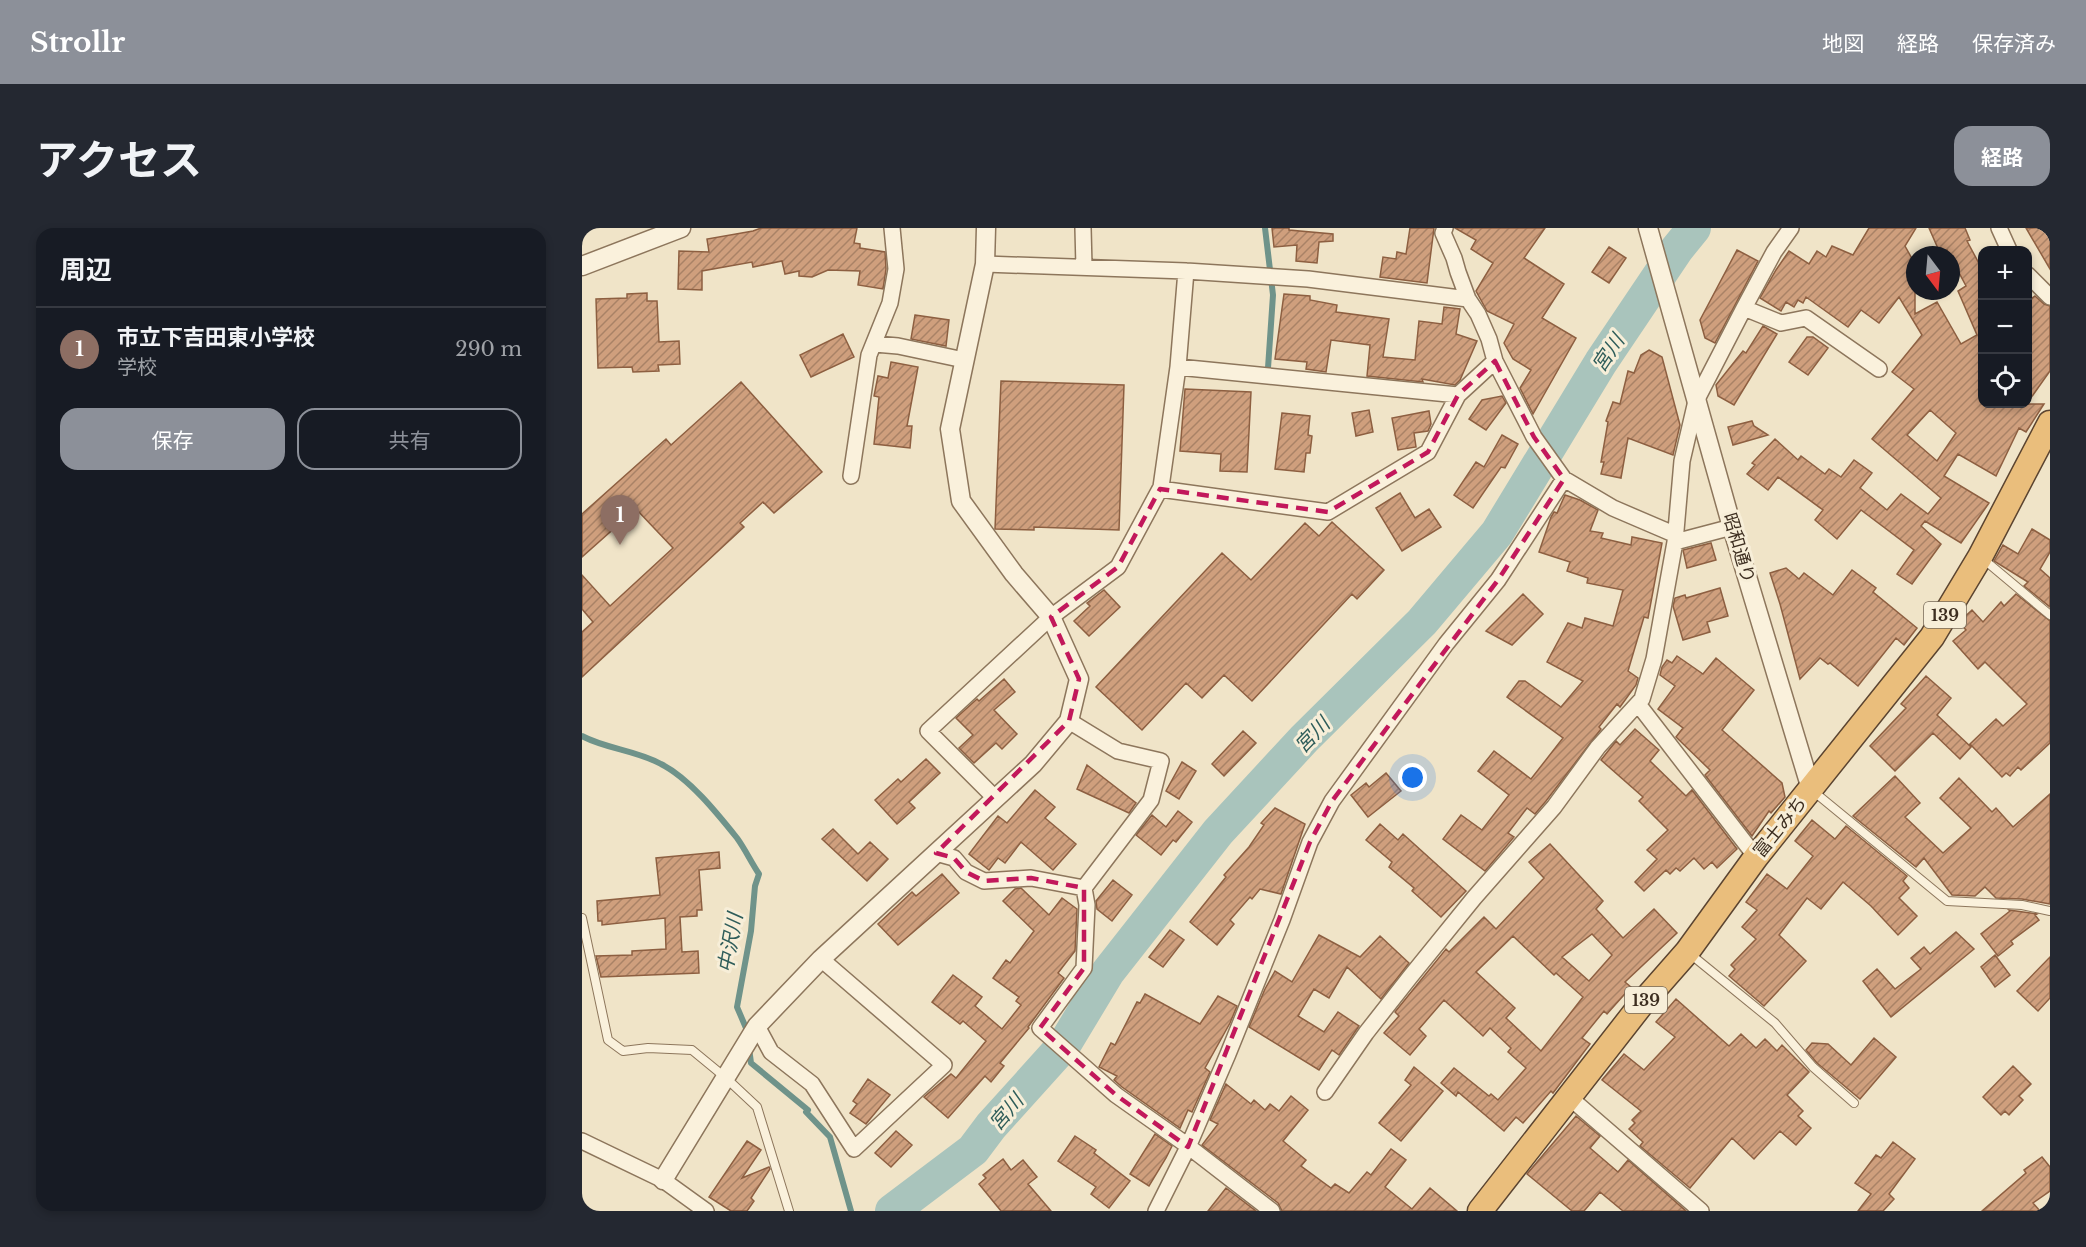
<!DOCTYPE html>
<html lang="ja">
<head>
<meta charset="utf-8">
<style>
  body { margin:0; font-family:"Libre Baskerville","Noto Sans JP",serif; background:#242831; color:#f1f3f6 }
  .controls { position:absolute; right:18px; top:18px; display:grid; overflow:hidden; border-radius:12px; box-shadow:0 3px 9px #0003 }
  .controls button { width:54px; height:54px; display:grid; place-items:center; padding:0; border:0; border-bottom:2px solid #363941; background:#171b24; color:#f1f3f6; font:30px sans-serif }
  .compass { position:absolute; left:1324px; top:18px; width:54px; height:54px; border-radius:50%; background:#171b24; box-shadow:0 3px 9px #0003; rotate:164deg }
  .you { position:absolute; left:831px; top:550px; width:21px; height:21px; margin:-15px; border:4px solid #fff; border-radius:50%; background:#1a73e8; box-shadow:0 0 0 9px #1a73e833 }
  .badge { display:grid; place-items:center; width:39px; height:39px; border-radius:50%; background:#8c9099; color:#fff; font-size:20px; font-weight:700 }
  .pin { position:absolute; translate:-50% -50px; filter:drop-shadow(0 2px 3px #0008) }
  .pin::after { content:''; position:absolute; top:32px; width:21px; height:18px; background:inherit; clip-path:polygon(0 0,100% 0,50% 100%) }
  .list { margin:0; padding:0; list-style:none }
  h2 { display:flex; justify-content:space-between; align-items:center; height:78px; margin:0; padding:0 24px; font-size:26px }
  h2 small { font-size:20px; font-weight:400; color:#9ea1a6 }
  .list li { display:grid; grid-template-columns:39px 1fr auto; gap:18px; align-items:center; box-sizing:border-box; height:84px; padding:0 24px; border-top:2px solid #363941 }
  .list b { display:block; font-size:22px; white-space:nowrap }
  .list p { margin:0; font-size:20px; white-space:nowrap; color:#9ea1a6 }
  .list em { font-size:20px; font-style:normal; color:#9ea1a6 }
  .actions { display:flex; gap:12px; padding:18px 24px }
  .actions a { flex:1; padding:14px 0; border:2px solid #8c9099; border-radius:18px; text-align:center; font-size:21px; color:#8c9099 }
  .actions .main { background:#8c9099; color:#fff }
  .icon { flex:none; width:33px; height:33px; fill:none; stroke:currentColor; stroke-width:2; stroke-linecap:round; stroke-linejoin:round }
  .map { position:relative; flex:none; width:1468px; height:983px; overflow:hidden; border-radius:18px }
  header { display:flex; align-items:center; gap:36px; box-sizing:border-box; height:84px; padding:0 30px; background:#8c9099; color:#fff }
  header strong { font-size:28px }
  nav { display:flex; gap:33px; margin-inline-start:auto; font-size:21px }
  .intro { display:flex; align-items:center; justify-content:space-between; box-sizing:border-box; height:144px; padding:0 36px }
  h1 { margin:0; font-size:42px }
  .button { padding:15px 27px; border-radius:18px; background:#8c9099; color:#fff; font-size:21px; font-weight:700 }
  main { display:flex; gap:36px; padding:0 36px }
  aside { flex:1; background:#171b24; border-radius:18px; box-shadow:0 3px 9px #0003 }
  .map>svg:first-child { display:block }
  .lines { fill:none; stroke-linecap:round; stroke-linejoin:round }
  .stream { stroke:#6f938a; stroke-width:6 }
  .river { stroke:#a9c4bc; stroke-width:34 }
  .building { fill:url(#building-hatch); stroke:#8d5f41; stroke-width:1.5; fill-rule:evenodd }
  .service-casing { stroke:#8d765c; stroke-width:10 }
  .minor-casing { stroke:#8d765c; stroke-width:18 }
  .tertiary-casing { stroke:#8d765c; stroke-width:21 }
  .trunk-casing { stroke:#5b4430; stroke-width:27 }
  .service { stroke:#faf1dc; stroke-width:8 }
  .minor { stroke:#faf1dc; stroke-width:15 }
  .tertiary { stroke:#faf1dc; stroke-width:18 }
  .trunk { stroke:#eabe7c; stroke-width:24 }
  .marked { fill:none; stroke:#c2185b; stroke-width:4.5; stroke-dasharray:12 8; stroke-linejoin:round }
  .labels { text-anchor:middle; stroke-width:6; stroke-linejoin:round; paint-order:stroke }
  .shield { fill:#f7eed8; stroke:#756857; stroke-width:1.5 }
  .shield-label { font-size:16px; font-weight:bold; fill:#3d2e20 }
  .street-label { font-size:18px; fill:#3d2e20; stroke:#f7eed8 }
  .water-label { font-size:20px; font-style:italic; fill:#2f5d5a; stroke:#f7eed8 }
</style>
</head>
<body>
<header>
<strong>Strollr</strong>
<nav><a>地図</a><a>経路</a><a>保存済み</a></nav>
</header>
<div class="intro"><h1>アクセス</h1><a class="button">経路</a></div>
<main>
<aside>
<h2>周辺<small></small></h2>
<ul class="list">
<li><span class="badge" style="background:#8d6e63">1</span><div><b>市立下吉田東小学校</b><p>学校</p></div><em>290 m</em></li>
</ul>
<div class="actions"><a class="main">保存</a><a>共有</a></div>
</aside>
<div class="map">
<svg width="1468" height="983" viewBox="0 0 1468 983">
  <defs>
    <pattern id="building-hatch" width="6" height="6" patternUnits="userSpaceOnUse" patternTransform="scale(1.5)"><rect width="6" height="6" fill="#cf9f7d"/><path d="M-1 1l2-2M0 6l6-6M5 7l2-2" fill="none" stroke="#a98266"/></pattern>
  </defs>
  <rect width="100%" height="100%" fill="#f0e4c8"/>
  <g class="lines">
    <path class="stream" d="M683 0 691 67 686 140
      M0 508C24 521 54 522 79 536 107 550 135 585 155 610 163 621 169 634 177 646L173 658 169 703 155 779 164 800 165 807
      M167 820 169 835 226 882 224 884 248 909 269 983"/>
    <path class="river" d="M310 983 391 922 409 898 482 817 526 744 636 604 722 511 840 394 915 305 1019 134 1095 21 1112 0"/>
  </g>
  <path class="building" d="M179 0H275L272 15 278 16V20L303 24 304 41 301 61 276 57 278 43 246 42 230 49 217 48V43L203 46 200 33 171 39 170 34 120 43V62L96 61 97 23 127 24 125 11 171 3Z
    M690 0H707V2L751 6V13L737 14 735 35 714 33 715 17 692 19Z
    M828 0H852L845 55 798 49 801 29 814 31 815 24 824 26Z
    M873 0H963L942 30 982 56 960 90 994 110 951 186 938 160 949 142 931 131 922 115 932 96 905 83 894 63 911 35 889 21 894 12Z
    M1287 0H1334L1323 18 1333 36V86L1355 74 1379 116 1395 107 1376 63 1384 58 1365 22 1358 25 1347 0H1383L1388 12 1385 13 1401 43V176H1462L1444 204 1437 200 1414 248 1376 226 1362 248 1407 275 1379 315 1343 293 1339 298 1359 316 1330 356 1315 346 1332 322 1279 282 1255 311 1233 292 1241 282 1196 249 1186 262 1165 246 1173 237 1170 235 1193 211 1216 232 1219 228 1243 246 1247 241 1259 249 1272 232 1290 245 1278 260 1305 282 1319 266 1346 286 1359 270 1290 211 1332 161 1310 144 1340 107 1317 69 1297 95 1279 82 1266 99 1224 69 1221 75 1216 72 1212 79 1204 74 1199 83 1178 70 1194 42 1207 23 1227 36 1235 23 1244 29 1250 18 1271 27ZM1348 182 1374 205 1355 233 1325 207Z
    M1444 0H1463L1468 8V41Z
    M1027 19 1044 30 1027 55 1010 44Z
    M1155 22 1176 33 1133 115 1123 110 1118 92Z
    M65 65V73H75L77 114 97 113 98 136 76 137 77 143 51 144 50 139 16 140 14 71 45 70V66Z
    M702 66 728 68V72L755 77 754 84 807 91 801 129 833 132 837 93 860 96 862 79 878 81 874 106 895 113 878 152 873 157 840 151 841 154 785 148 788 117 749 112 744 144 724 141 725 134 693 131Z
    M1453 68 1462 76 1468 78V143L1446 174V73Z
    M333 87 367 92 364 118 329 111Z
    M1181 98 1195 106 1152 177 1136 168 1134 157 1161 123 1164 125Z
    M261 106 272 129 229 149 218 127Z
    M1225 109H1231L1246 120 1226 147 1207 134Z
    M1067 122 1080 129 1098 197 1091 227 1046 210 1039 250 1019 246 1022 234H1019L1026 194 1024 193 1031 174 1038 176 1046 143 1052 145 1059 127Z
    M309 134 336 139 325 198H330L328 220 292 216 297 169 292 168 296 148 306 150Z
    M419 153 542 157 537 302 452 299V302L413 301Z
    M159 154 240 244 192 285 181 274 158 295 162 299 0 449V404L11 394 0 381V347L28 378 91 320 54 281 0 329V286L84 211 89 217Z
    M603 161 669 164 665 244 638 243 639 226 598 223Z
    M920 168 924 175 904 202 887 191 900 172Z
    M787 182 791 204 774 208 770 185Z
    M847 183 849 196 846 203 832 205 834 219 816 222 810 190Z
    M700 185 728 188 726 207 730 208 728 225H724L722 244 693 241Z
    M1170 193 1172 198 1186 207 1151 217 1146 199Z
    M920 207 936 216 923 240 919 239 891 280 872 267 894 234 902 239Z
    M818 265 833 290 847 281 859 299 820 323 794 280Z
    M983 267 998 272 1016 282 1008 303 1021 305 1019 310 1049 317 1050 309 1080 315 1066 390 1062 389 1046 443 1056 450 1054 457 1038 479 1035 476 1017 499 1019 501 964 573 953 586 945 580 926 605 932 609 903 643 861 611 879 587 900 602 927 567 896 543 912 523 949 551 981 510 925 469 937 453H943L979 479 1001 453 965 434 986 395 1000 400 1003 390 1031 398 1041 362 1005 355 1006 350 985 343 988 334 957 324 969 289 972 284 975 285Z
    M750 294 802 342 775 371 770 366 670 473 642 447 620 470 604 455 560 502 514 459 640 325 669 352 723 295 737 308Z
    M1450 301 1468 312V324L1458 341 1468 350V379L1442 358 1446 354 1412 333 1421 317 1436 326Z
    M1129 315 1134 332 1105 340 1101 322Z
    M1204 340 1217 351 1222 345 1251 367 1270 342 1294 360 1291 364 1335 400 1322 417 1314 410 1276 458 1248 435 1246 436 1238 430 1218 451 1198 376 1188 345Z
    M1138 360 1146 388 1125 394 1128 404 1101 412 1091 378 1093 370 1103 367 1104 370Z
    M522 362 538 379 507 408 492 393 508 378 505 375Z
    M941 366 961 386 930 417 904 403Z
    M1434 366 1468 393V515L1439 542 1436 539 1428 548 1424 545 1420 549 1388 516 1414 491 1421 498 1445 476 1403 434 1396 441 1371 413 1384 402 1377 394 1390 382 1401 394 1419 374 1422 378Z
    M1095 428 1121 446 1134 430 1172 462 1140 502 1200 555 1203 569 1189 585 1187 583 1170 608 1123 547 1128 542 1094 509 1101 500 1076 481 1093 458 1078 447 1080 439 1085 432 1090 435Z
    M1344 448 1369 470 1355 487 1389 519 1378 531 1351 505 1313 543 1288 518 1324 480 1319 476Z
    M422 451 433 464 412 482 435 506 420 521 414 515 392 535 377 520 391 507 374 490 395 471 397 473Z
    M1053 501 1077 522 1068 533 1104 568 1110 562 1155 621 1135 640 1130 634 1122 641 1112 630 1098 643 1094 640 1088 646 1084 642 1062 663 1053 654 1075 631 1065 622 1086 602 1057 573 1061 569 1019 532 1034 513 1038 517Z
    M661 503 674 515 642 548 630 536Z
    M344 531 358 545 327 574 333 580 315 596 293 572 316 551 319 554Z
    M600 534 614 543 597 571 584 563Z
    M505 537 554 575 547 585 495 561Z
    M804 545 819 563 786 589 769 567 784 555 787 559Z
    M1313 548 1338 575 1323 589 1361 625 1389 600 1358 570 1377 550 1410 584 1414 580 1431 599 1468 566V676L1440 671 1414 670 1403 659 1393 668 1370 667 1342 630 1334 639 1271 588Z
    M453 562 473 579 463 590 494 616 471 642 439 614 423 635 416 630 407 642 387 626 416 588 425 595Z
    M693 580 723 596 699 666 678 661 670 671 668 669 648 692 652 696 635 717 608 694 644 649 642 647 667 619 682 597 679 595Z
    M596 583 610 594 594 614 591 612 579 627 554 607 570 587 584 599Z
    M1230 592 1253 611 1264 598 1325 648 1321 653 1327 660 1317 670 1335 688 1316 707 1289 678 1261 654 1239 681 1225 670 1197 707 1224 733 1182 778 1147 748 1153 741 1149 737 1174 711 1160 699 1175 682 1164 674 1185 646 1205 661 1231 628 1213 613Z
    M798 596 816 612 821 606 884 663 859 689 830 663 832 660 807 639 810 634 784 612Z
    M251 601 276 626 288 614 306 631 285 653 240 611Z
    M968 616 1021 673 1014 681 1041 710 1072 681 1095 705 1043 754 1049 759 1025 786 1022 783 1000 810 1008 816 971 865 969 863 941 895 934 889 922 903 876 864 874 868 859 855 872 840 907 868 909 866 916 872 944 840 926 824 929 820 908 800 901 808 862 772 837 801 844 808 828 827 802 805 817 788 813 784 864 721 867 724 902 689 914 701 962 650 947 634ZM1010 706 1030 727 1007 753 980 729ZM931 708 972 747 974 745 1001 769 959 823 924 790 933 780 894 744Z
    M137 624 138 640 117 642 120 682H115V688L98 689 100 724 116 723 117 745 19 749 14 728 50 727V723L84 721 83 690 20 697V693H16L15 673 78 667 74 630Z
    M360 646 377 665 316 717 296 696 330 664 334 668Z
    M531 652 550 667 530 693 515 681 514 673Z
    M439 660 467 687 480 670 495 681 493 723 476 745 482 750 446 799 447 800 418 835 422 838 409 854 403 848 366 890 342 869 369 846 374 850 404 813 381 793 378 796 350 774 371 747 400 769 393 778 420 801 439 777 434 773 437 769 411 750 424 732 428 735 452 703 421 673 433 661Z
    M1427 682 1455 686 1453 687 1457 692 1429 713 1431 716 1416 728 1399 706 1428 683Z
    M588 702 602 712 581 739 567 729Z
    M1374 704 1392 721 1309 789 1281 753 1295 741 1313 761 1339 741 1329 730 1342 719 1348 726Z
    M737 707 778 729 798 708 827 735 799 771 765 739 747 770 732 761 716 788 742 804 756 784 777 798 757 827 750 822 737 842 667 799 683 761 693 743 710 754Z
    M1413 727 1428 747 1413 759 1399 739Z
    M1468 729V770L1456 783 1435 763Z
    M563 766 618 796 636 768 655 778 648 795 623 840 628 844 610 884 606 882 598 900 540 859 532 852 535 848 517 839 529 815 533 817 555 774 558 775Z
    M1094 771 1147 818 1159 806 1174 820 1183 811 1195 823 1200 817 1227 844 1205 867 1221 883 1216 888 1229 900 1214 917 1198 903 1172 931 1150 910 1108 960 1058 918 1061 914 1047 901 1053 895 1050 892 1059 883 1020 852 1042 826 1062 842 1093 809 1074 794Z
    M1292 810 1314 829 1278 871 1235 835 1224 822 1230 815 1246 816 1269 837Z
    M1431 838 1449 856 1437 868 1441 872 1427 887 1423 883 1419 887 1401 869Z
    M832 839 861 863 819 913 797 895 829 857 823 852Z
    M286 851 308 867 284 896 268 885 275 876 271 873Z
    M644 856 669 876 672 872 683 882 688 876 697 883 709 868 726 882 701 913 724 932 719 938 749 960 753 956 767 965 785 944 789 947 809 921 824 932 803 959 830 981 848 960 875 983H700L696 975 620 917 636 896 628 892Z
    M994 888 1018 908 1008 920 1036 944 1046 932 1104 983H1041L1018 964 1002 983H990L945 946Z
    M314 903 330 917 309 939 293 925Z
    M573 906 590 918 584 930 567 958 548 946Z
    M493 908 514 922 512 925 548 953 527 980 509 966 514 959 476 933Z
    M165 913 179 922 160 950 187 939 188 941 169 970 172 973 165 983H149L127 969Z
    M1311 914 1333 931 1307 966 1312 971 1301 983H1276L1289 966 1273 955 1294 927 1299 930Z
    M1460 929 1468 939V963L1451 975 1458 983H1400L1444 945 1442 942Z
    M421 931 429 942 441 932 455 949 446 956 469 983H419L397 956 404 950 401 947Z
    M644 960 674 983H626Z"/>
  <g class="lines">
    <g class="service-casing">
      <path id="service" d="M1400 330 1468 387
        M1231 563 1365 673 1440 677 1468 683
        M0 690 26 812 41 823 66 820 110 822 144 850 175 879 207 983
        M1107 725 1193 795 1231 839 1272 875"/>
    </g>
    <g class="minor-casing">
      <path id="minor" d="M501 0 502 39
        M1417 0 1427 22
        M403 36 604 43 726 51 886 71
        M1446 47 1468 69
        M1162 80 1199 95 1224 90 1297 141
        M293 116 316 118 382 132
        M596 139 876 167
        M269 248 287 127 308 75 314 41 310 0
        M982 251 1031 280 1094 307
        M578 261 746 284 846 224 876 167 913 133
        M1093 314 1100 233 1114 173 1162 80 1192 24 1209 0
        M1056 476 1174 629
        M487 493 536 523 579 533 569 572 502 660 505 677 502 740 458 800 534 867 602 915 690 983
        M413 570 346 503 469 389 536 339 579 259 596 139 604 43
        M354 625 372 630 384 644 402 653 449 650 502 660
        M175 798 189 824 230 856 272 921 362 837 239 731
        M743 864 784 805 828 749 892 670 972 579 1016 519 1060 471 1072 431 1093 314 1150 299
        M987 869 1119 983
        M0 913 81 952 124 983
        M574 983 606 919 646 826 700 692 728 614 750 573 864 416 916 352 982 251 952 209 913 133 907 111 896 86 886 71 876 44 872 30 861 5 863 0"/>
    </g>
    <g class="tertiary-casing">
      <path id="tertiary" d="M1066 0 1150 299 1229 561
        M0 38 99 0
        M81 952 175 798 239 731 451 536 487 493 497 451 469 389 432 346 379 273 368 201 403 36 404 0"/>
    </g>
    <g class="trunk-casing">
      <path id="trunk" d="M898 983 1062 773 1105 724 1174 629 1350 409 1398 329 1468 195"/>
    </g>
    <use href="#service" class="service"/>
    <use href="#minor" class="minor"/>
    <use href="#tertiary" class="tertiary"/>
    <use href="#trunk" class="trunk"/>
  </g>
  <path class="marked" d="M913 133 952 209 982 251 916 352 750 573 728 614 606 919 534 867 458 800 502 740V660L449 650 402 653 384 644 372 630 354 625 487 493 497 451 469 389 536 339 578 261 746 284 846 224 876 167Z"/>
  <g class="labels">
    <g class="shield">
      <rect x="1342" y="374" width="42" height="26" rx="4.5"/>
      <rect x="1043" y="759" width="42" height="26" rx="4.5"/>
    </g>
    <g class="shield-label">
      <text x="1363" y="393">139</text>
      <text x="1064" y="778">139</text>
    </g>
    <g class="street-label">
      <text transform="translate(1157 320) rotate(74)" y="6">昭和通り</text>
      <text transform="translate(1198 599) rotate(-51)" y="6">富士みち</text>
    </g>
    <g class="water-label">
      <text transform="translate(1026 125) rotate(-56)" y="7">宮川</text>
      <text transform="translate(730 507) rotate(-46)" y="7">宮川</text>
      <text transform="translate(148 715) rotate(-80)" y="7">中沢川</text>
      <text transform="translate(424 884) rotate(-49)" y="7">宮川</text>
    </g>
  </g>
</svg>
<div class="controls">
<button>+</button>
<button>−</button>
<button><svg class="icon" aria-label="locate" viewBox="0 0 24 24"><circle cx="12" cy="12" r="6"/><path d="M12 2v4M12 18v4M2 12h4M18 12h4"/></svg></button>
</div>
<svg class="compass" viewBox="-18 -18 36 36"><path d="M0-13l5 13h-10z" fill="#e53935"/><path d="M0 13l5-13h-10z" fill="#9ea1a6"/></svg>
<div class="you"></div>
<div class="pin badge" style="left:38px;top:317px;background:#8d6e63">1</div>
</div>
</main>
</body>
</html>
